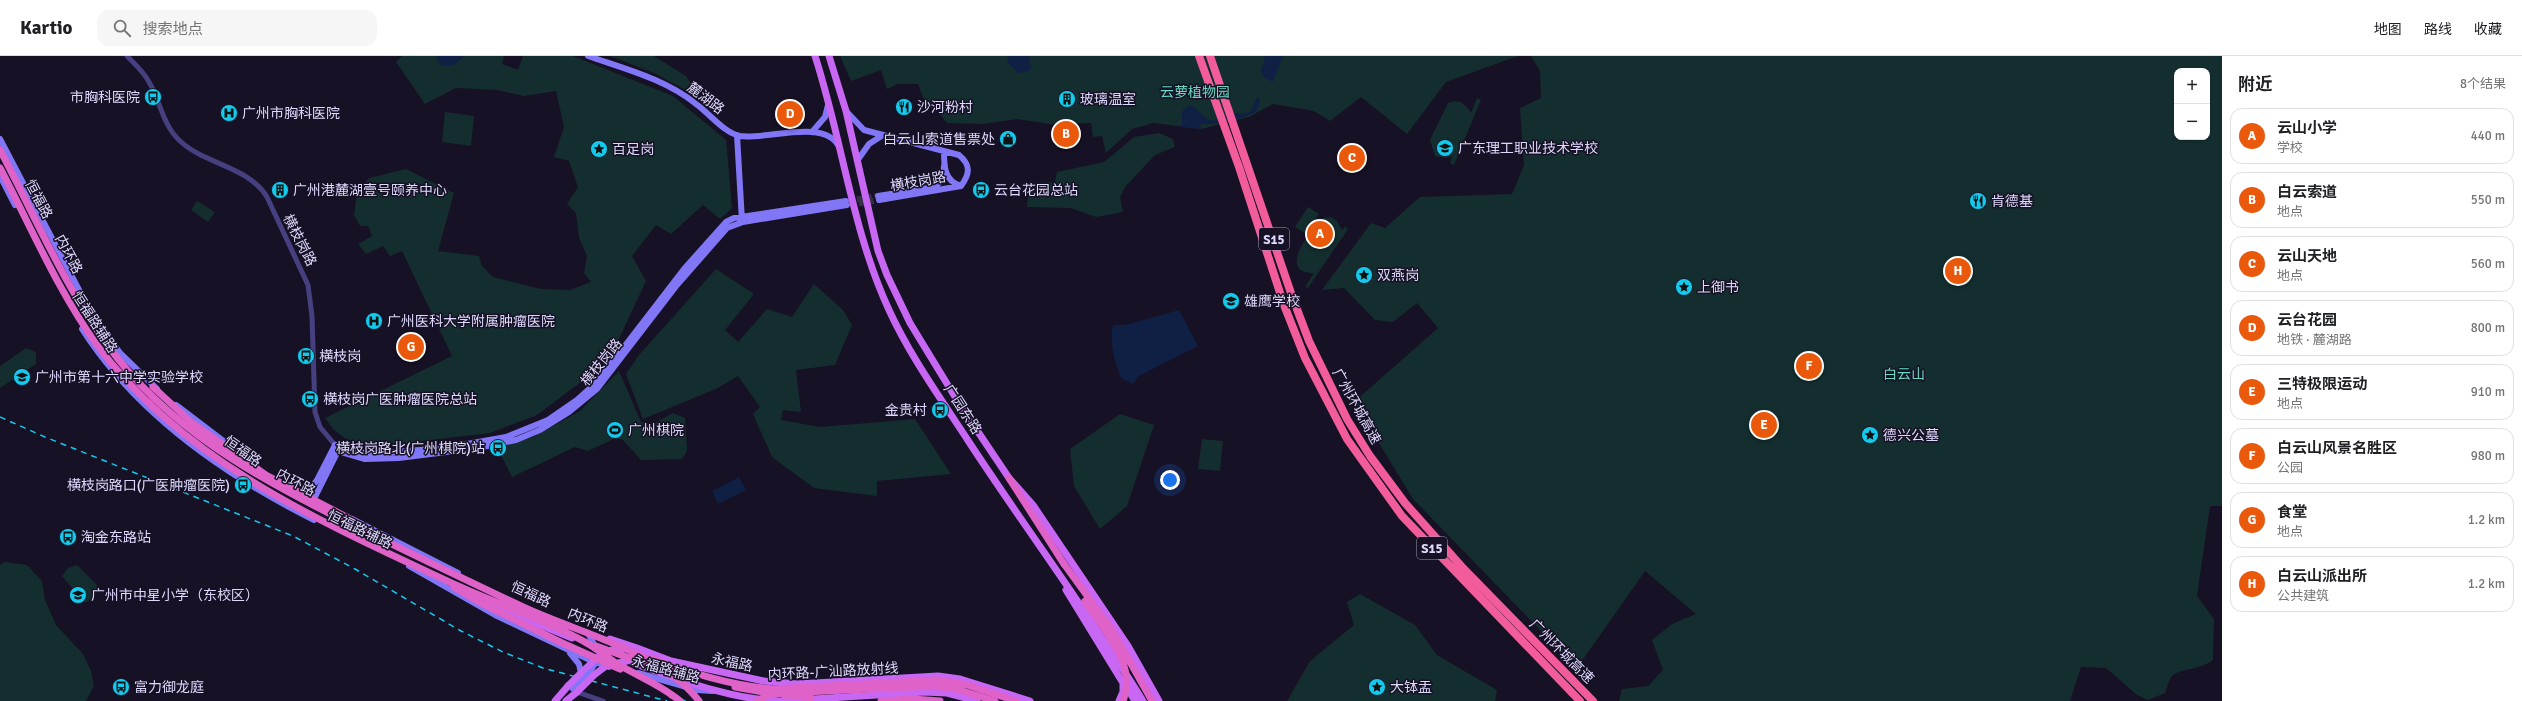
<!DOCTYPE html>
<html lang="zh">
<head>
<meta charset="utf-8">
<style>
  body { margin:0; font-family:Signika,"Noto Sans SC",sans-serif; background:#f6f6f6; color:#202124 }
  .controls { position:absolute; right:12px; top:12px; display:grid; overflow:hidden; border-radius:8px; box-shadow:0 1px 3px #0004 }
  .controls button { width:36px; height:36px; display:grid; place-items:center; padding:0; border:0; border-bottom:1px solid #e0e0e0; background:#fff; color:#202124; font:20px sans-serif }
  .you { position:absolute; left:1170px; top:424px; width:14px; height:14px; margin:-10px; border:3px solid #fff; border-radius:50%; background:#1a73e8; box-shadow:0 0 0 6px #1a73e833 }
  .badge { display:grid; place-items:center; width:26px; height:26px; border-radius:50%; background:#ea580c; color:#fff; font-size:13px; font-weight:700 }
  .pin { position:absolute; translate:-50% -50%; border:2px solid #fff; box-shadow:0 1px 4px #0006 }
  .list { margin:0; padding:0; list-style:none }
  h2 { display:flex; justify-content:space-between; align-items:center; height:52px; margin:0; padding:0 16px; font-size:17px }
  h2 small { font-size:13px; font-weight:400; color:#757577 }
  .list li { display:grid; grid-template-columns:26px 1fr auto; gap:12px; align-items:center; box-sizing:border-box; height:56px; margin:0 8px 8px; padding:0 8px; border:1px solid #e0e0e0; border-radius:12px }
  .list b { display:block; font-size:15px; white-space:nowrap }
  .list p { margin:0; font-size:13px; white-space:nowrap; color:#757577 }
  .list em { font-size:13px; font-style:normal; color:#757577 }
  .icon { flex:none; width:22px; height:22px; fill:none; stroke:currentColor; stroke-width:2; stroke-linecap:round; stroke-linejoin:round }
  .map { position:relative; flex:none; width:2222px; height:645px; overflow:hidden }
  header { display:flex; align-items:center; gap:24px; box-sizing:border-box; height:56px; padding:0 20px; background:#fff; border-bottom:1px solid #e0e0e0 }
  header strong { font-size:19px }
  nav { display:flex; gap:22px; margin-inline-start:auto; font-size:14px }
  .search { width:280px; height:36px; background:#f6f6f6; display:flex; align-items:center; gap:10px; box-sizing:border-box; padding:0 14px; border-radius:12px; color:#757577; font-size:15px }
  main { display:flex }
  aside { flex:1; background:#fff }
  .map>svg:first-child { display:block }
  .green { fill:#142e2f; fill-rule:evenodd }
  .water { fill:#102045 }
  .lines { fill:none; stroke-linecap:round; stroke-linejoin:round }
  .secondary-tunnel { stroke:#342f45; stroke-width:6; stroke-dasharray:6 3; stroke-linecap:butt }
  .tertiary { stroke:#464080; stroke-width:5 }
  .secondary { stroke:#8176f5; stroke-width:6 }
  .primary { stroke:#c867f4; stroke-width:7 }
  .trunk { stroke:#de62c8; stroke-width:7 }
  .motorway { stroke:#f35c9b; stroke-width:8 }
  .rail { stroke:#13caed; stroke-width:1.5; stroke-dasharray:6 5; stroke-linecap:butt }
  .secondary-bridge { stroke:#8176f5; stroke-width:6 }
  .primary-bridge { stroke:#c867f4; stroke-width:7 }
  .trunk-bridge { stroke:#de62c8; stroke-width:7 }
  .labels { text-anchor:middle; stroke-width:3; stroke-linejoin:round; paint-order:stroke }
  .shield { fill:#161125; stroke:#a29cbc; stroke-width:1 }
  .shield-label { font-size:13px; font-weight:bold; fill:#ded8fc }
  .park-label { font-size:14px; fill:#69d7c3; stroke:#161125 }
  .poi-label { font-size:14px; fill:#ded8fc; stroke:#161125; text-anchor:start }
  .street-label { font-size:14px; fill:#ded8fc; stroke:#161125 }
</style>
</head>
<body>
<header>
<strong>Kartio</strong>
<div class="search"><svg class="icon" aria-label="search" viewBox="0 0 24 24"><circle cx="10" cy="10" r="6"/><path d="M15 15l6 6"/></svg>搜索地点</div>
<nav><a>地图</a><a>路线</a><a>收藏</a></nav>
</header>
<main>
<div class="map">
<svg width="2222" height="645" viewBox="0 0 2222 645">
  <rect width="100%" height="100%" fill="#161125"/>
  <path class="green" d="M402 0H438L436 2 453 9 464 0H504L502 8 518 14 523 0H573L673 40 726 84 732 152 720 163 703 149 671 178 656 169 632 200 646 225 617 287 589 320 537 359 490 377 380 390 346 383 334 374 325 362 452 300 402 195 390 200 383 190 366 198 358 188 372 180 368 170H360L354 159 357 137 369 122 406 113 454 137 438 195 479 200 482 210 493 221 541 233 570 234 591 226 584 217 587 200 579 182 576 157 567 148 578 131 569 105 554 101 564 71 556 35 524 40 497 34 456 32 425 48 396 6Z
    M610 0H654L686 20 696 35 691 37 654 17Z
    M840 0H1518L1446 26 1407 78 1361 41 1330 65 1314 55 1273 48 1249 61 1201 73 1153 67 1132 73 1106 97 1102 80 1093 81 1091 67 1050 68 1017 63 983 68 947 67 937 55 926 49 918 28H898L887 33 881 14 851 25Z
    M1531 0H2222V450H2210L2197 540 2214 563 2213 604C2200 614 2178 613 2172 620 2169 623 2167 632 2165 637L2148 644 2137 639 2106 612 2081 611 2070 645H1619L1622 633 1648 630 1663 614 1652 584 1672 568 1696 558 1645 515 1577 612 1413 443 1354 346 1438 272 1417 247 1393 266 1375 264 1344 232 1322 234 1371 167 1385 172 1420 141 1512 138 1524 109 1520 52 1541 42 1540 15ZM2177 15H2207V81H2177Z
    M1477 42 1481 44 1454 109 1450 107 1452 100 1446 102 1435 100 1430 84 1448 47C1459 43 1466 48 1471 57Z
    M445 56 474 60 471 90 442 86Z
    M1159 77 1173 83 1175 91 1155 99 1125 131 1120 141 1123 156 1096 161 1071 152 1027 151 1030 127 1055 126 1057 116 1104 106 1134 81Z
    M197 145 215 156 208 166 191 154Z
    M1308 151 1319 158 1306 178 1295 171Z
    M1331 161 1337 165 1342 174 1345 170 1348 173 1308 232 1305 231 1314 217C1285 216 1299 194 1308 179 1312 174 1315 166 1322 163 1324 161 1328 162 1331 161Z
    M716 213 754 238 725 274 738 286 767 253 792 261 814 228 843 254 852 269 835 309 796 314 801 356 783 354 781 364 820 371 915 363 951 418 877 425V440L814 432 772 401 753 358 760 351 738 320 718 332 643 363 626 318 639 299Z
    M26 292 36 296V308L0 332V310Z
    M619 315 641 366 655 367 673 357 685 362 687 395 682 403 641 404 623 384 616 382 588 395 575 391 512 421 501 399 502 390 533 381 580 355Z
    M1120 358 1154 369 1127 450 1100 473 1074 430 1070 393Z
    M1202 383 1223 385 1220 415 1198 413Z
    M5 506 27 509 42 525 45 544 56 569 83 598 91 615 94 630 86 645H0V509Z
    M77 509 97 529 96 538 87 546H84L62 520 68 512Z
    M1360 538 1415 569 1437 599 1497 634 1495 645H1287L1310 605 1354 569 1347 546Z"/>
  <path class="water" d="M438 0H464L453 9 442 10 436 2Z
    M1008 0H1029L1031 12 1027 16 1018 17 1007 6Z
    M1265 0H1283L1273 26 1265 22 1261 16Z
    M1257 41 1260 43C1259 46 1259 52 1257 54 1249 63 1209 70 1200 68L1201 73 1180 71 1182 68V55L1189 49C1197 51 1199 57 1206 62 1216 70 1226 57 1236 57 1242 57 1244 58 1251 55Z
    M1179 254 1198 290 1139 320 1133 328 1121 322C1115 308 1109 285 1113 269H1125Z
    M739 421 746 434 718 448 712 435Z"/>
  <g class="lines">
    <path class="secondary-tunnel" d="M848 145 878 140
      M850 149 879 144"/>
    <path class="tertiary" d="M127 0C135 8 144 16 149 26 161 46 162 68 180 85 206 109 248 110 267 141L308 229 312 260 315 356 320 371 335 389
      M577 636 603 645"/>
    <path class="secondary" d="M588 0C625 13 665 23 696 48 709 57 724 77 740 80 766 84 823 63 838 89
      M846 55 864 74 959 99C971 109 970 118 961 130
      M812 76 825 61 828 49
      M737 79 742 165
      M0 83 89 253 120 297 157 333
      M944 95C944 110 944 125 961 130
      M857 105 869 88 883 79
      M0 120 15 149
      M878 140 935 131 943 123 944 110
      M879 144 961 130
      M82 273C137 359 224 419 314 464
      M176 349 226 387
      M335 389 338 395 365 403 399 402 478 392 516 384 540 374 569 356 597 333 677 229 727 172 743 166 847 149
      M335 389 368 398 445 392 506 381 548 364 577 344 597 326 684 213 726 166 734 162 846 145
      M303 443 317 424 335 389
      M312 447 338 395
      M352 463 458 517
      M409 510 495 559 592 605 609 611
      M588 577 597 594
      M570 597 579 608 581 617
      M589 617 598 603
      M638 617 697 634 712 635"/>
    <path class="primary" d="M815 0C842 83 852 174 889 254 910 300 941 343 969 386 1026 473 1088 556 1143 645
      M829 0 846 55 878 195 887 219 910 267 960 349 1009 422 1033 449 1128 590 1159 645
      M1066 534 1123 627V636L1119 645
      M489 548 572 582
      M610 583 637 592
      M633 607C681 624 731 644 782 645L924 636 947 637 977 645
      M581 617 598 601 612 594 637 592 671 605 764 625 797 628 938 620 960 623 1030 645
      M594 619 606 610 627 605
      M1124 627 1135 645
      M555 645 568 630
      M566 645 577 636"/>
    <path class="trunk" d="M153 331 191 366
      M1009 422 1064 508
      M454 531 479 546 560 586
      M735 631 774 638
      M774 633 938 624 967 629 1016 645
      M784 639 811 642
      M881 645 913 643 940 645"/>
    <path class="motorway" d="M1199 0 1239 111 1284 249 1305 302 1347 383 1402 460 1580 645
      M1210 0 1292 240 1309 285 1347 363 1370 400 1405 447 1462 511 1593 645"/>
    <path class="rail" d="M0 361 45 381 293 480 355 513 461 575 503 596 543 612 667 645
      M669 641 687 645"/>
    <path class="secondary-bridge" d="M573 633 589 617"/>
    <path class="primary-bridge" d="M568 630 581 617
      M577 636 594 619"/>
    <path class="trunk-bridge" d="M0 94C37 164 69 241 118 303 183 384 276 432 367 476 418 501 470 526 521 550 577 577 660 594 699 645
      M0 112C31 171 58 235 97 289 185 408 328 469 458 530 500 549 545 564 585 586 597 592 607 602 619 609 640 621 661 629 680 645
      M191 366 266 419 356 466
      M1064 508 1112 574 1152 645
      M1085 545C1103 573 1138 609 1123 645
      M560 586 620 613
      M596 590 643 607
      M650 602C690 617 732 630 774 633
      M757 645 769 639 783 637 933 630 956 633 995 645"/>
  </g>
  <defs>
    <g id="bus-disc" transform="scale(0.9)"><circle r="9.5" fill="#13caed" stroke="#161125"/><path d="M-5-6H5V4H4V6H2V4H-2V6H-4V4H-5ZM-3.5-4V0h7V-4ZM-3.5 1.2v1.5H-2V1.2ZM2 1.2v1.5H3.5V1.2Z" fill="#111"/></g>
    <g id="building-disc" transform="scale(0.9)"><circle r="9.5" fill="#13caed" stroke="#161125"/><path d="M-4-6H4V6H1V3H-1V6H-4ZM-2.5-4.3h1.7v1.8h-1.7ZM.8-4.3h1.7v1.8H.8ZM-2.5-1h1.7V.8h-1.7ZM.8-1h1.7V.8H.8Z" fill="#111"/></g>
    <g id="restaurant-disc" transform="scale(0.9)"><circle r="9.5" fill="#13caed" stroke="#161125"/><path d="M-5-6h1v4h1v-4h1v4h1v-4h1v5L-1.5 .5V6h-2V.5L-5-1ZM5-6V6H3V1.5H1.5Q1.5-4 5-6Z" fill="#111"/></g>
    <g id="hospital-disc" transform="scale(0.9)"><circle r="9.5" fill="#13caed" stroke="#161125"/><path d="M-5-5h3v3.5h4V-5h3V5h-3V1.5h-4V5h-3Z" fill="#111"/></g>
    <g id="shop-disc" transform="scale(0.9)"><circle r="9.5" fill="#13caed" stroke="#161125"/><path d="M-5-2.5h2.3a2.7 3.5 0 0 1 5.4 0H5L5.5 6h-11ZM-1.5-2.5h3a1.5 2.3 0 0 0-3 0Z" fill="#111"/></g>
    <g id="school-disc" transform="scale(0.9)"><circle r="9.5" fill="#13caed" stroke="#161125"/><path d="M0-5L7-2L0 1L-7-2ZM-4 1L0 2.5L4 1V4Q0 6-4 4Z" fill="#111"/></g>
    <g id="sight-disc" transform="scale(0.9)"><circle r="9.5" fill="#13caed" stroke="#161125"/><path d="M0-6L1.8-2.2L6-1.7L2.9 1.2L3.7 5.4L0 3.3L-3.7 5.4L-2.9 1.2L-6-1.7L-1.8-2.2Z" fill="#111"/></g>
    <g id="stadium-disc" transform="scale(0.9)"><circle r="9.5" fill="#13caed" stroke="#161125"/><path d="M0-5a6.5 5 0 1 0 0 10a6.5 5 0 1 0 0-10ZM-3.5-1.8h7v3.6h-7Z" fill="#111"/></g>
  </defs>
  <g fill-rule="evenodd">
    <use href="#bus-disc" x="153" y="41"/>
    <use href="#building-disc" x="1067" y="43"/>
    <use href="#restaurant-disc" x="904" y="51"/>
    <use href="#hospital-disc" x="229" y="57"/>
    <use href="#shop-disc" x="1008" y="83"/>
    <use href="#school-disc" x="1445" y="92"/>
    <use href="#sight-disc" x="599" y="93"/>
    <use href="#building-disc" x="280" y="134"/>
    <use href="#bus-disc" x="981" y="134"/>
    <use href="#restaurant-disc" x="1978" y="145"/>
    <use href="#sight-disc" x="1364" y="219"/>
    <use href="#sight-disc" x="1684" y="231"/>
    <use href="#school-disc" x="1231" y="245"/>
    <use href="#hospital-disc" x="374" y="265"/>
    <use href="#bus-disc" x="306" y="300"/>
    <use href="#school-disc" x="22" y="321"/>
    <use href="#bus-disc" x="310" y="343"/>
    <use href="#bus-disc" x="940" y="354"/>
    <use href="#stadium-disc" x="615" y="374"/>
    <use href="#sight-disc" x="1870" y="379"/>
    <use href="#bus-disc" x="498" y="392"/>
    <use href="#bus-disc" x="243" y="429"/>
    <use href="#bus-disc" x="68" y="481"/>
    <use href="#school-disc" x="78" y="539"/>
    <use href="#bus-disc" x="121" y="631"/>
    <use href="#sight-disc" x="1377" y="631"/>
  </g>
  <g class="labels">
    <g class="shield">
      <rect x="1259" y="172" width="30" height="22" rx="3"/>
      <rect x="1417" y="481" width="30" height="22" rx="3"/>
    </g>
    <g class="shield-label">
      <text x="1274" y="188">S15</text>
      <text x="1432" y="497">S15</text>
    </g>
    <g class="park-label">
      <text x="1195" y="41">云萝植物园</text>
      <text x="1904" y="323">白云山</text>
    </g>
    <g class="poi-label">
      <text x="140" y="46" text-anchor="end">市胸科医院</text>
      <text x="1080" y="48">玻璃温室</text>
      <text x="917" y="56">沙河粉村</text>
      <text x="242" y="62">广州市胸科医院</text>
      <text x="995" y="88" text-anchor="end">白云山索道售票处</text>
      <text x="1458" y="97">广东理工职业技术学校</text>
      <text x="612" y="98">百足岗</text>
      <text x="293" y="139">广州港麓湖壹号颐养中心</text>
      <text x="994" y="139">云台花园总站</text>
      <text x="1991" y="150">肯德基</text>
      <text x="1377" y="224">双燕岗</text>
      <text x="1697" y="236">上御书</text>
      <text x="1244" y="250">雄鹰学校</text>
      <text x="387" y="270">广州医科大学附属肿瘤医院</text>
      <text x="319" y="305">横枝岗</text>
      <text x="35" y="326">广州市第十六中学实验学校</text>
      <text x="323" y="348">横枝岗广医肿瘤医院总站</text>
      <text x="927" y="359" text-anchor="end">金贵村</text>
      <text x="628" y="379">广州棋院</text>
      <text x="1883" y="384">德兴公墓</text>
      <text x="485" y="397" text-anchor="end">横枝岗路北(广州棋院)站</text>
      <text x="230" y="434" text-anchor="end">横枝岗路口(广医肿瘤医院)</text>
      <text x="81" y="486">淘金东路站</text>
      <text x="91" y="544">广州市中星小学（东校区）</text>
      <text x="134" y="636">富力御龙庭</text>
      <text x="1390" y="636">大钵盂</text>
    </g>
    <g class="street-label">
      <text transform="translate(706 42) rotate(37)" y="5">麓湖路</text>
      <text transform="translate(918 125) rotate(-10)" y="5">横枝岗路</text>
      <text transform="translate(39 143) rotate(62)" y="5">恒福路</text>
      <text transform="translate(300 184) rotate(63)" y="5">横枝岗路</text>
      <text transform="translate(69 198) rotate(62)" y="5">内环路</text>
      <text transform="translate(95 266) rotate(57)" y="5">恒福路辅路</text>
      <text transform="translate(601 306) rotate(-51)" y="5">横枝岗路</text>
      <text transform="translate(1357 350) rotate(61)" y="5">广州环城高速</text>
      <text transform="translate(963 353) rotate(57)" y="5">广园东路</text>
      <text transform="translate(243 395) rotate(35)" y="5">恒福路</text>
      <text transform="translate(296 426) rotate(28)" y="5">内环路</text>
      <text transform="translate(360 473) rotate(26)" y="5">恒福路辅路</text>
      <text transform="translate(531 538) rotate(25)" y="5">恒福路</text>
      <text transform="translate(588 564) rotate(22)" y="5">内环路</text>
      <text transform="translate(1562 595) rotate(45)" y="5">广州环城高速</text>
      <text transform="translate(732 606) rotate(12)" y="5">永福路</text>
      <text transform="translate(666 613) rotate(15)" y="5">永福路辅路</text>
      <text transform="translate(833 615) rotate(-3)" y="5">内环路-广汕路放射线</text>
    </g>
  </g>
</svg>
<div class="controls">
<button>+</button>
<button>−</button>
</div>
<div class="you"></div>
<div class="pin badge" style="left:1320px;top:178px">A</div>
<div class="pin badge" style="left:1066px;top:78px">B</div>
<div class="pin badge" style="left:1352px;top:102px">C</div>
<div class="pin badge" style="left:790px;top:58px">D</div>
<div class="pin badge" style="left:1764px;top:369px">E</div>
<div class="pin badge" style="left:1809px;top:310px">F</div>
<div class="pin badge" style="left:411px;top:291px">G</div>
<div class="pin badge" style="left:1958px;top:215px">H</div>
</div>
<aside>
<h2>附近<small>8个结果</small></h2>
<ul class="list">
<li><span class="badge">A</span><div><b>云山小学</b><p>学校</p></div><em>440 m</em></li>
<li><span class="badge">B</span><div><b>白云索道</b><p>地点</p></div><em>550 m</em></li>
<li><span class="badge">C</span><div><b>云山天地</b><p>地点</p></div><em>560 m</em></li>
<li><span class="badge">D</span><div><b>云台花园</b><p>地铁 · 麓湖路</p></div><em>800 m</em></li>
<li><span class="badge">E</span><div><b>三特极限运动</b><p>地点</p></div><em>910 m</em></li>
<li><span class="badge">F</span><div><b>白云山风景名胜区</b><p>公园</p></div><em>980 m</em></li>
<li><span class="badge">G</span><div><b>食堂</b><p>地点</p></div><em>1.2 km</em></li>
<li><span class="badge">H</span><div><b>白云山派出所</b><p>公共建筑</p></div><em>1.2 km</em></li>
</ul>
</aside>
</main>
</body>
</html>
